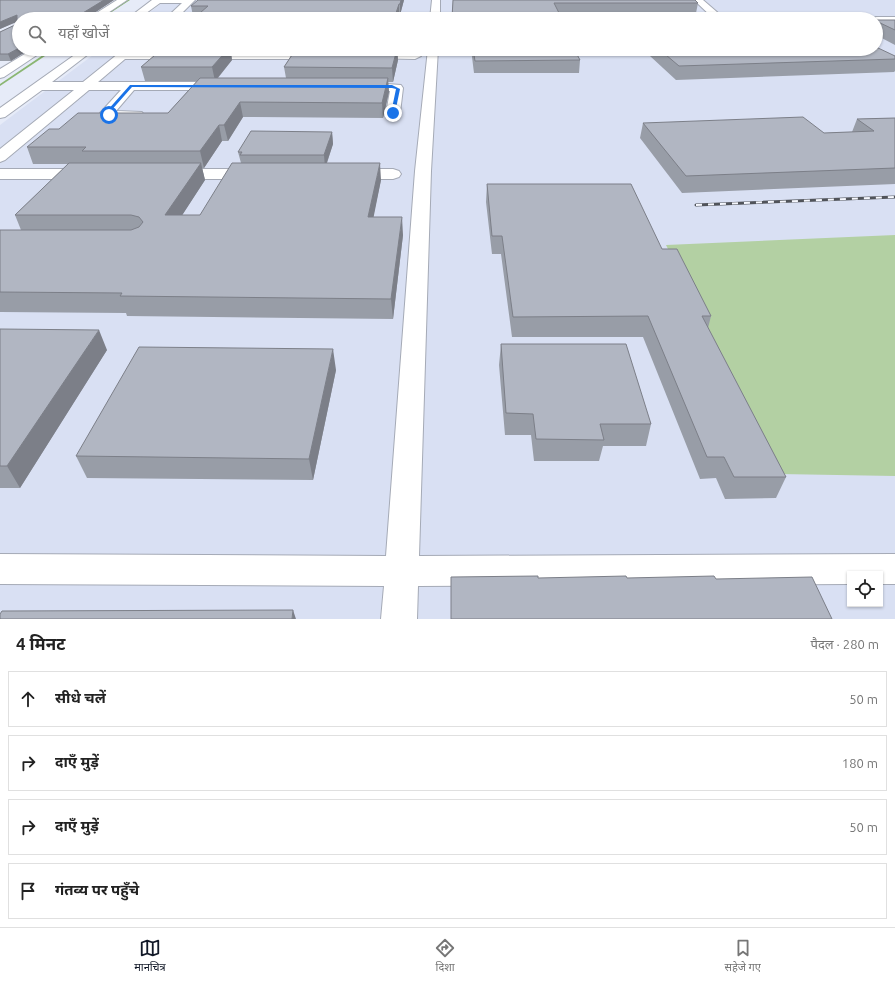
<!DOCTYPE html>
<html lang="hi">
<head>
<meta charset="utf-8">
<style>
  body { margin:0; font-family:Ubuntu,"Noto Sans Devanagari",sans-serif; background:#f2f2f2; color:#222 }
  .controls { position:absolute; right:12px; bottom:12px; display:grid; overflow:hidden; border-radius:0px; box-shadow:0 1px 3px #0004 }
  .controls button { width:36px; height:36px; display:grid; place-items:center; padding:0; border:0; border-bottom:1px solid #e0e0e0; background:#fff; color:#222; font:20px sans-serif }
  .stop { position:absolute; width:12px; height:12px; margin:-9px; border:3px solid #1a73e8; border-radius:50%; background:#fff }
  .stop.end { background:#1a73e8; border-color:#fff; box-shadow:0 1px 4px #0008 }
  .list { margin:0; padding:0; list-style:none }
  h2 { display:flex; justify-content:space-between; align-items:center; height:52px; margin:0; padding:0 16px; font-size:17px }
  h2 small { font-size:13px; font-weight:400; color:#767676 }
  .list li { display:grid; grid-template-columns:26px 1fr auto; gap:12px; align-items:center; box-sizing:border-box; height:56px; margin:0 8px 8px; padding:0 8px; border:1px solid #e0e0e0; border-radius:0px }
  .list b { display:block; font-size:15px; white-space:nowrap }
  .list em { font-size:13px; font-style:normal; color:#767676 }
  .icon { flex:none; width:22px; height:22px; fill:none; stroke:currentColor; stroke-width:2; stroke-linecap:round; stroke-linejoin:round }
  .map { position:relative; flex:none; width:895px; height:619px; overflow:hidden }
  .search { position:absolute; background:#fff; box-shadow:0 1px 3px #0004; left:12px; right:12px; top:12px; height:44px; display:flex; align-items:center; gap:10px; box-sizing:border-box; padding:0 14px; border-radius:22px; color:#767676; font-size:15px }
  .sheet { height:308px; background:#fff }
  nav { display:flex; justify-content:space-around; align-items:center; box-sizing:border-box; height:56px; border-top:1px solid #e0e0e0; background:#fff; font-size:11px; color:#767676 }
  nav a { display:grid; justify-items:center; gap:2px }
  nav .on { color:#111827 }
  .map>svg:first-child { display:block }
  .built { fill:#d9e0f3; fill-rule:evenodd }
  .green { fill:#b3d0a3 }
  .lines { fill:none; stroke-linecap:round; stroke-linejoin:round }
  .stream { fill:#8ab672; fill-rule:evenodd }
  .minor-casing { stroke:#a5aab6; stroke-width:2 }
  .minor { fill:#fff; fill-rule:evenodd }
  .rail-casing { stroke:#505359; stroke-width:3 }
  .rail { stroke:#f6f8fe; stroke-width:2; stroke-dasharray:6; stroke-linecap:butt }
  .wall { fill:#989da7; fill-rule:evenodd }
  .shaded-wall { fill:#7c7f88 }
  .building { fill:#b1b6c2; stroke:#7c7f88 }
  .route { fill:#1a73e8 }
</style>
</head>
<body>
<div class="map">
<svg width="895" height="619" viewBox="0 0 895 619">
  <rect width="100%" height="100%" fill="#e6ebf8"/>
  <path class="built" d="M166 0H895V619H0V125L101 49H876V19H141ZM850 574H880V604H850Z"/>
  <path class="green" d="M895 235V476L779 474 666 245Z"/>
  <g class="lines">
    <path class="stream" d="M128 0H130L101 19H99Z
      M52 49 54 50 0 86V84Z"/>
    <g class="minor-casing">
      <path id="minor" d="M117 0H127L99 19H87Z
        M152 0H195L176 19H165L182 3H160L138 19H127Z
        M432 0H440V19H430Z
        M694 0H703L725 19H714Z
        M876 17H895V23H876V19H872Z
        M33 49H46L4 77 0 78V69Z
        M83 49H95L52 82H83L124 49H136L133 53H321L327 56 321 59H125L98 82H222L226 83 228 86 226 89 222 90H134L116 111 142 112 144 115 142 118C129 121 115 119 102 116L100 113 121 90H89L5 160 0 162V149L74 90H42L5 117 0 118V108Z
        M428 49H438L431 171 419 556 895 554V584H880V574H850V584L418 586 417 619H381L384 586 0 584V554L386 556 415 171Z
        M367 53H415L421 56 415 59 363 58 361 56 363 54Z
        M358 82 401 85 403 88 400 113 398 116 393 117 388 116 386 113 390 91 354 89 352 86 354 83Z
        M0 169H87L93 171 95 174 93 177 87 179H0Z
        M173 169H255L261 171 263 174 261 177 255 179H173L167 177 165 174 167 171Z
        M351 169H393L399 171 401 174 399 177 393 179H351L345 177 343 174 345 171Z"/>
    </g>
    <use href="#minor" class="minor"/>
    <g class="rail-casing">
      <path id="rail" d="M696 205 895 197"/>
    </g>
    <use href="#rail" class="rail"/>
  </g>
  <path class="wall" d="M0 0H114L85 19H19V49H30L11 61H0V32L17 24V21L0 29Z
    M404 0 400 15 193 16 191 6Z
    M453 0 698 3 696 13H559L562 19H452Z
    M876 20H895V45L876 35Z
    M162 49H397L398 60 393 82H388L389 92 383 118 243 117 228 141H222L204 168H202L205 180 182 215H200L241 163 238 152 332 132 333 144 327 163 381 180 373 217 403 235 393 319 127 316 126 313 0 312V230H21L15 215 68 164H33L27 147 59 129 168 113 197 81H145L141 67ZM231 51H294L284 67 286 78H218L232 60Z
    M471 49H574L580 60 579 73H474Z
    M652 49H876L895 56V71L894 72 676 80 650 56Z
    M895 118V184L682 193 640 138 643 123 824 133 852 132 857 119Z
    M487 184 662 249 711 316 708 328 786 477 776 498 725 499 716 478 700 479 643 337H512L501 254H492L486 202Z
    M0 329 107 350 20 488H0Z
    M501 344 651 424 646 446H603L599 461H534L531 435H505L499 365Z
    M336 370 313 480 87 478 76 456Z"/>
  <path class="shaded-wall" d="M104 0H114L85 19H73Z
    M401 0H404L400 15V4Z
    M399 4V15L398 19H394Z
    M17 15 19 21 0 29V22Z
    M19 48V49H30L11 61 8 54Z
    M228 49H230L232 60 215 81 212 67Z
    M397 49 398 60 393 82 392 68Z
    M388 78 389 92 383 118 382 103Z
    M240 102 243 117 228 141 224 125Z
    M219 125 222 141 204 168 200 151Z
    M332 132 333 144 325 168 324 155Z
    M201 163 205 180 170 234 165 215Z
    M380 163 381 180 370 235 368 217Z
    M402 217 403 235 393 319 391 299Z
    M99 330 107 350 20 488 7 466Z
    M333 349 336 370 313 480 309 459Z
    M293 610 296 619H292Z"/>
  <path class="building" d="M0 0H104L73 19H19V48L8 54H0V32L17 24V15L0 22Z
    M198 0H401L400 4H399L394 19H193L208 6H191Z
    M453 0H695L698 3H554L562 19H468V18H452Z
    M876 20H895V30L876 21Z
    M876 47 895 56V59L679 66 659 49H876Z
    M162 49H228L212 67H141Z
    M296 49H397L392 68 284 67Z
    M473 49H574L580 60 475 61Z
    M200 78H388L382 103 240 102 224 125H219L200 151H82L86 147H27L49 129H59L78 113H168Z
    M803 117 824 133 874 131 857 119 895 118V168L686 176 643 123Z
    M251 131 332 132 324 155H240L242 152H238Z
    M69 163H201L165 215H200L232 163H380L368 217H402L391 299 120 296 122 293 0 292V230H131L139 227 143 222 139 217 131 215H15Z
    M487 184H631L662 249H677L711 316H702L786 477H734L724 457H707L648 316 513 317 502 236H492Z
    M0 329 99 330 7 466H0Z
    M501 344H626L651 424H600L604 440 536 439 533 414 506 413Z
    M139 347 333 349 309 459 76 456Z
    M538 576V578L626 576 627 578 714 576 716 579 812 577 832 619H451V577Z
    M293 610 292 619H0V614L2 611Z"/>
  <path class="route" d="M130 85H392L400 89 395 113 393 114 391 113 396 89 392 88 132 87 109 113 110 116H108L106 112Z"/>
</svg>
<div class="controls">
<button><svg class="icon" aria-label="locate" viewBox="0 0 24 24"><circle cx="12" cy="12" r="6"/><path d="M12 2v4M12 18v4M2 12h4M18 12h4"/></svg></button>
</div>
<div class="stop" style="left:109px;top:115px"></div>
<div class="stop end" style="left:393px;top:113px"></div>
<div class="search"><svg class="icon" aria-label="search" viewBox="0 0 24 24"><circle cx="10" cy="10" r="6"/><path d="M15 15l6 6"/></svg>यहाँ खोजें</div>
</div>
<section class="sheet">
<h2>4 मिनट<small>पैदल · 280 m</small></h2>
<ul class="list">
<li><svg class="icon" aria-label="ahead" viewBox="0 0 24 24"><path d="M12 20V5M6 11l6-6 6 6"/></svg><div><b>सीधे चलें</b></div><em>50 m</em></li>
<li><svg class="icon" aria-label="right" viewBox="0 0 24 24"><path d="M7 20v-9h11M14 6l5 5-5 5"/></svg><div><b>दाएँ मुड़ें</b></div><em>180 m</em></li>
<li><svg class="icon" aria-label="right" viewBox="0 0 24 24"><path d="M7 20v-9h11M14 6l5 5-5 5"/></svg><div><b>दाएँ मुड़ें</b></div><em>50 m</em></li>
<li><svg class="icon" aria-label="arrive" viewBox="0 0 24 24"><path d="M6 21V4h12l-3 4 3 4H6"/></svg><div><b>गंतव्य पर पहुँचे</b></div></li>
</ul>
</section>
<nav>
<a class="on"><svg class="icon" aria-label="map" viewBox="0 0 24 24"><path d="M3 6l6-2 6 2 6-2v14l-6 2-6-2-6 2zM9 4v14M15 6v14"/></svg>मानचित्र</a>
<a><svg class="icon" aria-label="directions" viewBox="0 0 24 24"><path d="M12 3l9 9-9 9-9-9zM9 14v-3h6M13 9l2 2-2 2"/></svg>दिशा</a>
<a><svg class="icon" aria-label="saved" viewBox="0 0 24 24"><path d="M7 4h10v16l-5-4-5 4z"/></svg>सहेजे गए</a>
</nav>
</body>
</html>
